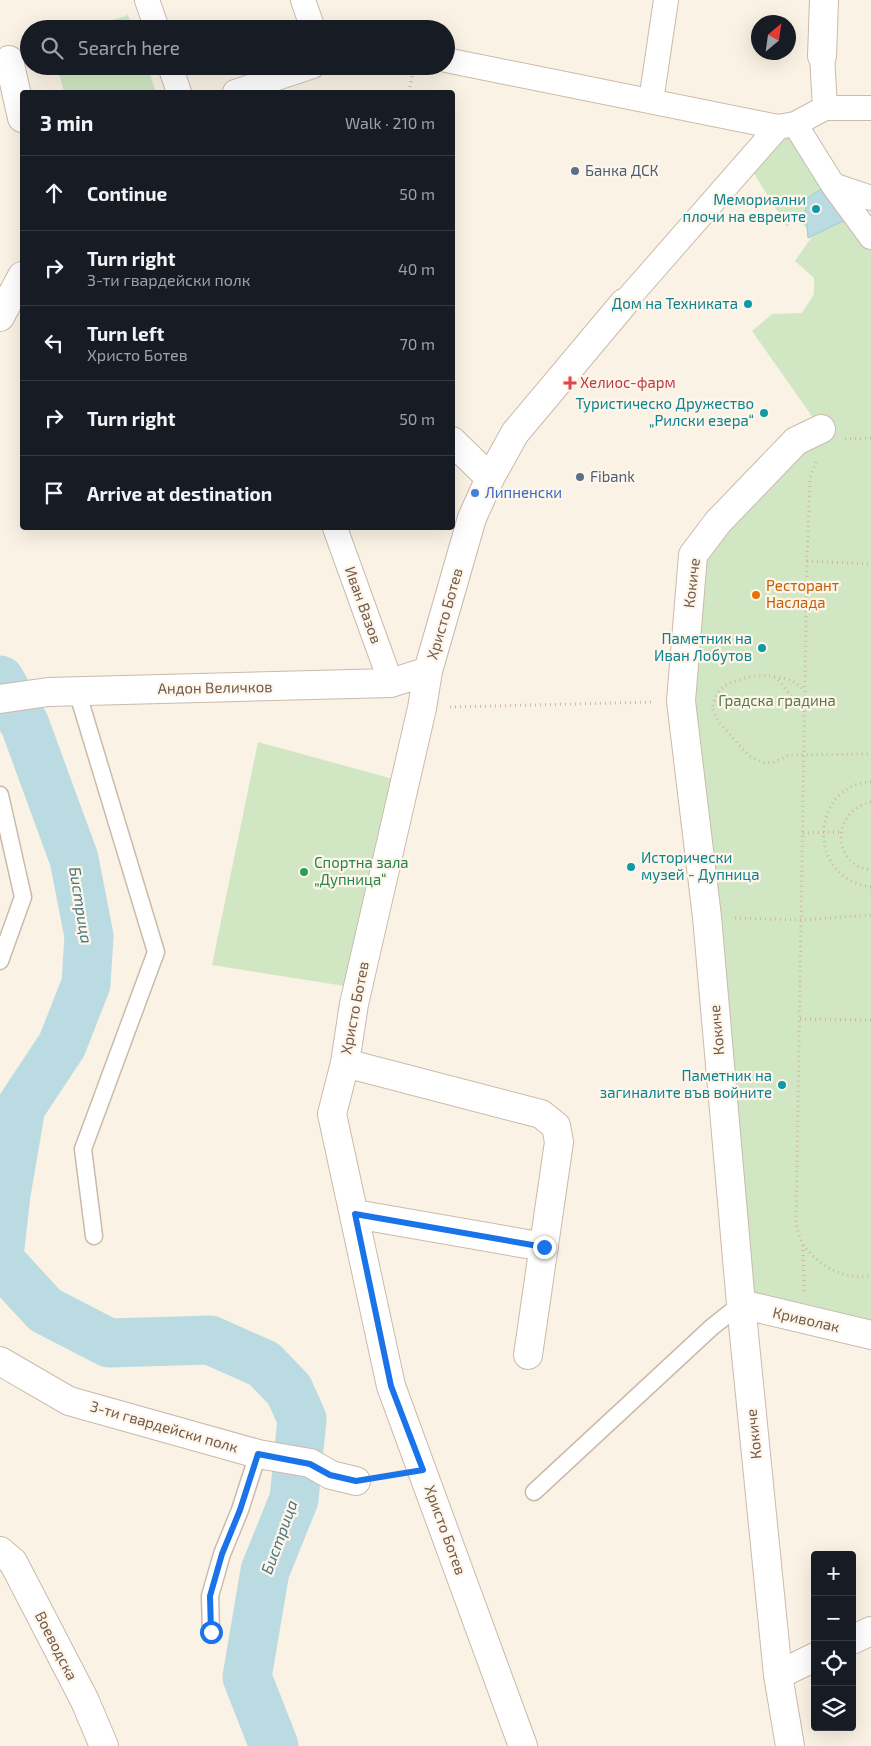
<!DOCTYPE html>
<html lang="en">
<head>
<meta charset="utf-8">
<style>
  body { margin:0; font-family:"Exo 2",sans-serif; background:#20242c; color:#f1f3f6 }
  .controls { position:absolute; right:15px; bottom:15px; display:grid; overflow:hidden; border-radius:5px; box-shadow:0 5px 20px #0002 }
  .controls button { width:45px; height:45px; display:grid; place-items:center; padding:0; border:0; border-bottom:1px solid #363941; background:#171b24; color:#f1f3f6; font:25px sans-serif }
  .compass { position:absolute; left:751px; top:15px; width:45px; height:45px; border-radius:50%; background:#171b24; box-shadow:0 5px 20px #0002; rotate:29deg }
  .stop { position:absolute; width:15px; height:15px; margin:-11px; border:4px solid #1a73e8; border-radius:50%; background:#fff }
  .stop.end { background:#1a73e8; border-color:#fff; box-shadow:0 1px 5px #0008 }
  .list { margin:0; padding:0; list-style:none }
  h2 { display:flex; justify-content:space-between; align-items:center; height:65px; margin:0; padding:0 20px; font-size:21px }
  h2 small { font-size:16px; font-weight:400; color:#9ea1a6 }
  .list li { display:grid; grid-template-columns:32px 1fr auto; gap:15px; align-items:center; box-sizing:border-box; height:75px; padding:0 20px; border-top:1px solid #363941 }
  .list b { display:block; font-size:19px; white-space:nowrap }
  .list p { margin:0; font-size:16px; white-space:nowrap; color:#9ea1a6 }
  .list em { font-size:16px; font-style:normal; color:#9ea1a6 }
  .icon { flex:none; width:28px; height:28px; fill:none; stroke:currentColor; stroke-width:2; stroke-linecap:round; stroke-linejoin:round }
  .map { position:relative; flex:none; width:871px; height:1746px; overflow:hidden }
  .search { position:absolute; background:#171b24; box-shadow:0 5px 20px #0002; left:20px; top:20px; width:435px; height:55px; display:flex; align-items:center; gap:12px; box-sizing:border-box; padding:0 18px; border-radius:28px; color:#9ea1a6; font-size:19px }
  .panel { position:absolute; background:#171b24; box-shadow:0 5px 20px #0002; left:20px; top:90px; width:435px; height:440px; border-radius:5px }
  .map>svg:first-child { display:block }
  .green { fill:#d1e7c4 }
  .water { fill:#badbe2; stroke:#a1cad3 }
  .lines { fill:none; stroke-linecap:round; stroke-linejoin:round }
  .river { stroke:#badbe2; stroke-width:49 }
  .service-casing { stroke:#cbbaab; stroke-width:19 }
  .pedestrian-casing { stroke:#cbbaab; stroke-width:26 }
  .minor-casing { stroke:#cbbaab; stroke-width:30 }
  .path { stroke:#d2b6a1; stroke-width:3; stroke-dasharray:1 4; stroke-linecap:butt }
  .service { stroke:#fff; stroke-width:16 }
  .pedestrian { stroke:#fff; stroke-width:24 }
  .minor { stroke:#fff; stroke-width:28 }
  .route { stroke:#1a73e8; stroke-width:6 }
  .service-dot { fill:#5c6f8a; stroke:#fef6ea; stroke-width:2 }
  .culture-dot { fill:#0f9aa8; stroke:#fef6ea; stroke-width:2 }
  .health-dot { fill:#e0444e; stroke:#fef6ea; stroke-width:2 }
  .shop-dot { fill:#3f7fe0; stroke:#fef6ea; stroke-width:2 }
  .food-dot { fill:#e8710a; stroke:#fef6ea; stroke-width:2 }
  .leisure-dot { fill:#2e9e5b; stroke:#fef6ea; stroke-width:2 }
  .labels { text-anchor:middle; stroke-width:4.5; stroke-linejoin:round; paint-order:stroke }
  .service-label { font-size:15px; fill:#4e5e75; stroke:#fef6ea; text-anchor:start }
  .culture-label { font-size:15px; fill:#0d838f; stroke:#fef6ea; text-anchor:end }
  .health-label { font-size:15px; fill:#be3a42; stroke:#fef6ea; text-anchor:start }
  .shop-label { font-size:15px; fill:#366cbe; stroke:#fef6ea; text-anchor:start }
  .street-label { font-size:15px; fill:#715a4c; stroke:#fef6ea }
  .food-label { font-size:15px; fill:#c56008; stroke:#fef6ea; text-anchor:start }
  .park-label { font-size:15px; fill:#557b47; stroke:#fef6ea }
  .leisure-label { font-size:15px; fill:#27864d; stroke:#fef6ea; text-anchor:start }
  .water-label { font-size:16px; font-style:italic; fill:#477783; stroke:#fef6ea }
</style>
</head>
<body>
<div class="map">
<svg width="871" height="1746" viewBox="0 0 871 1746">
  <rect width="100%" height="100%" fill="#faf2e4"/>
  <path class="green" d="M128 15 133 29H85Z
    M57 66H147L156 92H64Z
    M795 124 871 237V1335L741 1304 681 701 693 555 821 429 752 331 772 314 802 313 814 294V278L795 261 813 235 795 216 787 227 747 162Z
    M258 742 397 780 351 987 212 965Z"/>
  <path class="water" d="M824 187 849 218 808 238 805 200Z"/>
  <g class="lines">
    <path class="river" d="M0 680 25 725 74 859 89 936 86 984 62 1045 21 1107 6 1194 0 1247
      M0 1261 45 1310 109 1343 210 1340 264 1364 289 1390 302 1419 294 1499 265 1571 247 1677 274 1746"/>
    <g class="service-casing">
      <path id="service" d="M77 691 156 952 83 1149 94 1236
        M0 795 23 897 0 961
        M534 1492 712 1327 741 1304
        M211 1632 210 1596 222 1554 240 1510 258 1454"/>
    </g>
    <g class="pedestrian-casing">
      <path id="pedestrian" d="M147 0 157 29
        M303 0 313 29
        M822 56 825 108
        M446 60 778 127 795 124 825 108H871
        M170 66 179 92
        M235 92 313 66
        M651 101 666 0
        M795 124 833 185 871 237
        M833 185 871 198
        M624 303 778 127
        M335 528 391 683"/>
    </g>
    <g class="minor-casing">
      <path id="minor" d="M822 56 824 0
        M9 60 22 118
        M0 317 22 276
        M452 441 490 478
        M0 699 48 692 391 683 428 671
        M345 1063 541 1114 556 1126 559 1142 528 1355
        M355 1214 544 1247
        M741 1304 871 1335
        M0 1361 69 1401 258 1454 310 1463 331 1475 356 1481
        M0 1551 13 1562 85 1701 104 1746
        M852 1640 871 1631
        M778 1675 815 1657
        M523 1746 391 1386 332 1114 345 1063 354 1004 422 708 428 671 472 518 490 478 515 433 624 303
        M790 1746 778 1675 741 1304 707 917 681 701 693 555 718 522 796 441 821 429"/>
    </g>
    <path class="path" d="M409 92 414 66
      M845 439 871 438
      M816 462 810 478 807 561 796 1224C798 1231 800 1240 804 1246 820 1267 845 1280 871 1276
      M807 561 871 564
      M774 677C788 678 795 681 805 691
      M805 700 792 698C787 691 781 681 774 677 763 672 733 680 723 687 717 692 714 701 712 708L719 722 749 756 764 763 774 762 789 755 871 754
      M450 707 654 702
      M871 782C812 784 804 878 871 887
      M871 802C830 811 832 866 871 870
      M803 833 841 832
      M735 918 802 920 871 915
      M800 1019 871 1020
      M803 1245 804 1291
      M381 1477 395 1474"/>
    <use href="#service" class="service"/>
    <use href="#pedestrian" class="pedestrian"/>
    <use href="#minor" class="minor"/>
  </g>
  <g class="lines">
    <path class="route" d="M211 1632 210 1596 222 1554 240 1510 258 1454 310 1464 330 1475 356 1481 423 1470 391 1386 355 1214 544 1247"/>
  </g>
  <g class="service-dot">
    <circle cx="575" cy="171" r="5"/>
    <circle cx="580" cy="477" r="5"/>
  </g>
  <g class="culture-dot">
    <circle cx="816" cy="209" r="5"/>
    <circle cx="748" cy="304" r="5"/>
    <circle cx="764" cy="413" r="5"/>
    <circle cx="762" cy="648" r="5"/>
    <circle cx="631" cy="867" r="5"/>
    <circle cx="782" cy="1085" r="5"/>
  </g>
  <path class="health-dot" d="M567.5 375.5h5v5h5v5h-5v5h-5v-5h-5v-5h5z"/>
  <circle class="shop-dot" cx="475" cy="493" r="5"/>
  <circle class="food-dot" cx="756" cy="595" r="5"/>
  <circle class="leisure-dot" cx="304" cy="872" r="5"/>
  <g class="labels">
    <g class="service-label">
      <text x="585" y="176">Банка ДСК</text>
      <text x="590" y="482">Fibank</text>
    </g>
    <g class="culture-label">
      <text x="806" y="205">Мемориални<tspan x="806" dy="17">плочи на евреите</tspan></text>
      <text x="738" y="309">Дом на Техниката</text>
      <text x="754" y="409">Туристическо Дружество<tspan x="754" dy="17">„Рилски езера“</tspan></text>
      <text x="752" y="644">Паметник на<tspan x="752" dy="17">Иван Лобутов</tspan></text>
      <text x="641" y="863" text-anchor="start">Исторически<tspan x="641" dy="17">музей - Дупница</tspan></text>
      <text x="772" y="1081">Паметник на<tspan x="772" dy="17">загиналите във войните</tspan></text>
    </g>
    <g class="health-label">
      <text x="580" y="388">Хелиос-фарм</text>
    </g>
    <g class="shop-label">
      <text x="485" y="498">Липненски</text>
    </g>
    <g class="street-label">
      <text transform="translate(692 583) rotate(-83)" y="5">Кокиче</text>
      <text transform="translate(363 605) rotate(70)" y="5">Иван Вазов</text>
      <text transform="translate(445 614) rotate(-74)" y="5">Христо Ботев</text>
      <text transform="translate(215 688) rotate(-1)" y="5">Андон Величков</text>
      <text transform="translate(355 1008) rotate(-79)" y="5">Христо Ботев</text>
      <text transform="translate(717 1030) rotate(-95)" y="5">Кокиче</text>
      <text transform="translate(806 1320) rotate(13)" y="5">Криволак</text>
      <text transform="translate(164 1427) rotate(16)" y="5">3-ти гвардейски полк</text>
      <text transform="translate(754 1434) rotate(-96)" y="5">Кокиче</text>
      <text transform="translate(445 1530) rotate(70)" y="5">Христо Ботев</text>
      <text transform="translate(56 1646) rotate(63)" y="5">Воеводска</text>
    </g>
    <g class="food-label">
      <text x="766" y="591">Ресторант<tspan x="766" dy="17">Наслада</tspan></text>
    </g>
    <g class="park-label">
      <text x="777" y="706">Градска градина</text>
    </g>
    <g class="leisure-label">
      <text x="314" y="868">Спортна зала<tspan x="314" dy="17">„Дупница“</tspan></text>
    </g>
    <g class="water-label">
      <text transform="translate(81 905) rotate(81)" y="6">Бистрица</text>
      <text transform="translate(279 1537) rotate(-70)" y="6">Бистрица</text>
    </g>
  </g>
</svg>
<div class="controls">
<button>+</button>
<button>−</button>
<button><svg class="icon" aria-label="locate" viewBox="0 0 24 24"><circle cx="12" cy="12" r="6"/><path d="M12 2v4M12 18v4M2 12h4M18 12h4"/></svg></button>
<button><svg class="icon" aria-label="layers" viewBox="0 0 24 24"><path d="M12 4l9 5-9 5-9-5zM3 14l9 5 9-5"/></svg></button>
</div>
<svg class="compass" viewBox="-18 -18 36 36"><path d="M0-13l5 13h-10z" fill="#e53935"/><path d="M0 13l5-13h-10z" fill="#9ea1a6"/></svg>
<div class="stop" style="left:211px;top:1632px"></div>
<div class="stop end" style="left:544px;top:1247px"></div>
<div class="search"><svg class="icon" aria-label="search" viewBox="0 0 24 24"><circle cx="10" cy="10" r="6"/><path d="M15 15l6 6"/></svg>Search here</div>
<section class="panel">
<h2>3 min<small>Walk · 210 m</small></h2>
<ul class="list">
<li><svg class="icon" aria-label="ahead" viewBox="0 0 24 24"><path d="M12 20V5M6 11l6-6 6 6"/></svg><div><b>Continue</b></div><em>50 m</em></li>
<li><svg class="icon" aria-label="right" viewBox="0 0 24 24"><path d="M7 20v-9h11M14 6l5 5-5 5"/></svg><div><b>Turn right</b><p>3-ти гвардейски полк</p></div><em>40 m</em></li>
<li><svg class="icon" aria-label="left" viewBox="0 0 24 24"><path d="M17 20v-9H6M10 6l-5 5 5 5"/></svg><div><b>Turn left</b><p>Христо Ботев</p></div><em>70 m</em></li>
<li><svg class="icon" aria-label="right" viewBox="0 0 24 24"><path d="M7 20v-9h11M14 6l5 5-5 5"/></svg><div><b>Turn right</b></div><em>50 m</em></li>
<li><svg class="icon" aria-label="arrive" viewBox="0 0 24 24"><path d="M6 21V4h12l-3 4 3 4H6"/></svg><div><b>Arrive at destination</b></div></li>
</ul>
</section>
</div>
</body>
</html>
